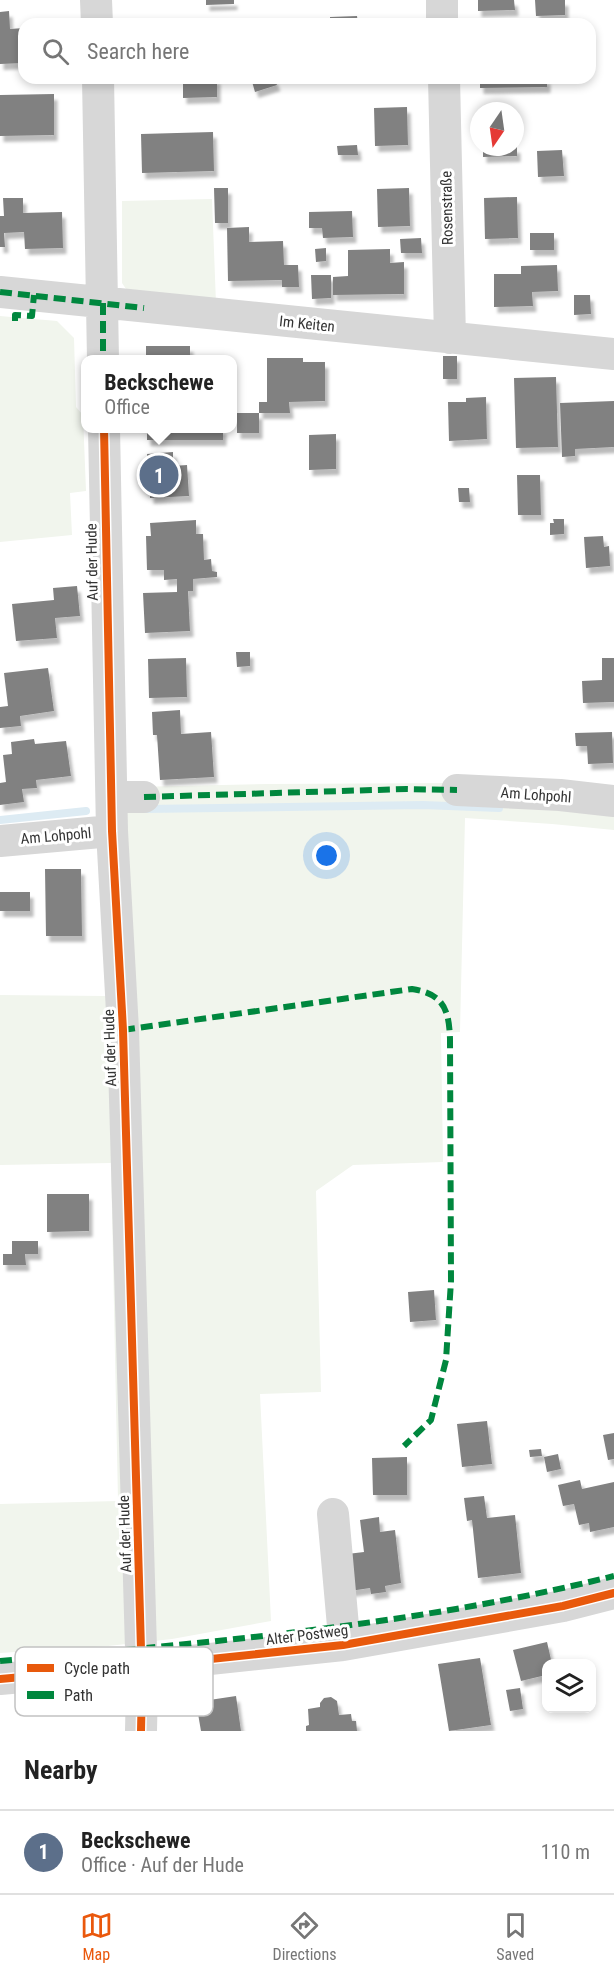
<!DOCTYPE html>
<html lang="en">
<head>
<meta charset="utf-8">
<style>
  body { margin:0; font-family:"Roboto Condensed",sans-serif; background:#f2f2f2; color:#222 }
  .controls { position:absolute; right:18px; bottom:18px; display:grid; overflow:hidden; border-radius:12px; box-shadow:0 3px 9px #0003 }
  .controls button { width:54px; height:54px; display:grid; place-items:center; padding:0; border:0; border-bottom:2px solid #e0e0e0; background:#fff; color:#222; font:30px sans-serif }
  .compass { position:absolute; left:470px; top:102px; width:54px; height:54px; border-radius:50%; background:#fff; box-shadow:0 3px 9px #0003; rotate:193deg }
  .you { position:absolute; left:327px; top:856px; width:21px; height:21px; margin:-15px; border:4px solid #fff; border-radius:50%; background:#1a73e8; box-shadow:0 0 0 9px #1a73e833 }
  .badge { display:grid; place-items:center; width:39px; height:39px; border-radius:50%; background:#ea580c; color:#fff; font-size:20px; font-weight:700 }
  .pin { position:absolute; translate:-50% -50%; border:3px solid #fff; box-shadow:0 2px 6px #0006 }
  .popup { position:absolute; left:81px; top:355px; width:156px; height:78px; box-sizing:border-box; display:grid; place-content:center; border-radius:12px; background:#fff; filter:drop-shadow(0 2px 4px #0005); font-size:20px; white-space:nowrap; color:#767676 }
  .popup b { font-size:22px; color:#222 }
  .popup::after { content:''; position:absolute; left:50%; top:100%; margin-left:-12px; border:12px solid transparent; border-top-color:#fff }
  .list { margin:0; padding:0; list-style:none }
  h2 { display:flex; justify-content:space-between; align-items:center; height:78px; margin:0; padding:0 24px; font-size:26px }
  h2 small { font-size:20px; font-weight:400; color:#767676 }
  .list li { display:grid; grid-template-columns:39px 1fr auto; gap:18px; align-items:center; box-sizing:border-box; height:84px; padding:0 24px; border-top:2px solid #e0e0e0 }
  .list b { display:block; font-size:22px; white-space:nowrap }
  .list p { margin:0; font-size:20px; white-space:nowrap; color:#767676 }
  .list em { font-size:20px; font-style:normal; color:#767676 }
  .icon { flex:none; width:33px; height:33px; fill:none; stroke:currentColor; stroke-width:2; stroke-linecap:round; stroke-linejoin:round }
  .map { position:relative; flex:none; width:614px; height:1731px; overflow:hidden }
  .search { position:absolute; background:#fff; box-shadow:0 3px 9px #0003; left:18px; right:18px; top:18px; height:66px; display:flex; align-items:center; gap:15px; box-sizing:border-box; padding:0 21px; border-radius:18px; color:#767676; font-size:22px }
  .sheet { height:162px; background:#fff }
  nav { display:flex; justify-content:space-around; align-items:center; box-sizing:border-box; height:84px; border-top:2px solid #e0e0e0; background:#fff; font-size:16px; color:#767676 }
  nav a { display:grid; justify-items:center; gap:3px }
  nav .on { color:#ea580c }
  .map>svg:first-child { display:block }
  .green { fill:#f1f5ed }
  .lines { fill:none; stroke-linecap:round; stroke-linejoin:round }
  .stream { stroke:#ddebf3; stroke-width:8 }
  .building { fill:#818181; filter:url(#shadow) }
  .minor { stroke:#d7d7d7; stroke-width:32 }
  .quiet { stroke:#00873e; stroke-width:6; stroke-dasharray:12 6; stroke-linecap:butt }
  .cycleway-casing { stroke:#fff; stroke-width:11 }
  .cycleway { stroke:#e8590c; stroke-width:8 }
  .labels { text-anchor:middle; stroke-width:6; stroke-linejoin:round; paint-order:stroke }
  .street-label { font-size:15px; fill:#333; stroke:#fff }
  .key { fill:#fff; stroke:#c2c2c2; stroke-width:1.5 }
  .key-label { font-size:16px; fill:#333 }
</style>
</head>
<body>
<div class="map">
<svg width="614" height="1731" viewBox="0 0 614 1731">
  <defs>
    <filter id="shadow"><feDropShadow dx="3.5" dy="6" stdDeviation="1.5" flood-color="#0004"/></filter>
  </defs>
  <rect width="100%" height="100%" fill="#fff"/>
  <path class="green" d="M212 199 216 303 135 294 126 289 122 283V201Z
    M0 316 57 321 74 338 76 407 83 415 86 491 70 493 72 535 0 542Z
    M457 783 614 796V830L552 824 465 818 460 1032 441 1033 443 1162 353 1165 316 1191 321 1392 260 1394 271 1621 172 1639 108 1646 0 1653V1504L118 1501 111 1163 0 1165V995L106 996 98 792 134 787 268 784Z"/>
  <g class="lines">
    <path class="stream" d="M145 809 423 805 499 808
      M0 820 86 811"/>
  </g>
  <path class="building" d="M206 0H234V4L206 5Z
    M478 0H514L515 10 478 11Z
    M535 0H565V15L536 16Z
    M9 11 10 29 24 28V63L0 64V12Z
    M357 16 358 24H330V17Z
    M564 21V24H534V22Z
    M183 78H217V97L183 98Z
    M251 78H274L277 85 255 92Z
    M480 78H547V87L480 88Z
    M54 94V135L0 136V95Z
    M407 107 408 145 375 146 374 108Z
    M213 132 214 171 142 173 141 134Z
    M357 145 358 155H338L337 146Z
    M483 147H517V156L483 157Z
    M562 150 564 176 538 177 537 151Z
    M214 188H228V223H215Z
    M409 188 410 226 378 227 377 189Z
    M517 197 518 238 485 239 484 198Z
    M3 198H23V213L62 212 63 248 25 249 24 232 4 233 5 247H0V216H4Z
    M352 211 353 237 323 238 322 228H309V212Z
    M249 227V242L283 241 284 265H298L299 287H282V280L228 281 227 228Z
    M530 233H554V250H530Z
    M421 238 422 253H401L400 239Z
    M326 248V261L316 262 315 249Z
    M390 249V263L404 262V294L333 295V277L348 276V250Z
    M557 265 558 291 532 292 533 306 494 307V274H521V266Z
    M311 275H331V298L312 299Z
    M574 295H590L591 314 574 315Z
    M146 346H190V360H146Z
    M443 356H457V379H443Z
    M267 358H303V362H325V401L289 402 290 413H259V402H267Z
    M556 377 558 447 516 448 514 378Z
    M486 397 487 439 449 441 448 402H466V398Z
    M614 401V447L575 449V456L562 457 560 403Z
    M237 413H259V433H237Z
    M147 428H223V440H147Z
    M336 434V469L309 470V435Z
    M173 452V466L187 465 189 496 150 498V489L146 490 145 477H149L147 454Z
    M517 475H540L541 515H518Z
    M458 488H469L470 502H459Z
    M553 519H564V534L550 535V523H554Z
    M196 520V534H203L204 560 211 559 212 571 217 572V577L193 579V591H188L190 631 145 633 143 593 177 592V579L164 580V570H147L146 536H151L150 523Z
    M603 536 604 547 609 546 610 566 586 568 584 537Z
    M77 586 80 616 55 618 57 638 16 641 12 604 54 600 53 588Z
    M236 652H250V666L237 667Z
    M186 658 187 697 149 698 148 659Z
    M602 658H614V702L583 703 582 681 602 680Z
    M48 668 54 711 20 716 21 726 0 728V707L8 706 4 673Z
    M180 710 181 734 211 732 214 777 160 780 157 735H153L152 712Z
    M612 732 613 763 588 764 587 746H576L575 733Z
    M34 739 35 744 66 741 71 776 36 780 37 788 22 789 24 802 0 805V783L6 782 3 755 12 754 11 742Z
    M45 869H81L82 936H46Z
    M0 892H30V911H0Z
    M47 1194H89V1231L47 1232Z
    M12 1241H38V1254H25L26 1265H3V1254H12Z
    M434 1290 436 1320 410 1322 408 1292Z
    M487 1421 492 1464 462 1467 457 1424Z
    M614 1433V1459L608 1460 603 1435Z
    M541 1449 542 1456 530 1457 529 1450Z
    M558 1454 561 1469 547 1472 544 1457Z
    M407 1457V1495H373L372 1458Z
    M580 1480 582 1489 614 1482V1527L590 1532 589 1523 579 1525 574 1504 563 1506 558 1485Z
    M484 1496 487 1518 515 1515 521 1573 478 1578 472 1520 467 1521 464 1498Z
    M379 1517 380 1532 395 1530 401 1583 385 1586 386 1592 371 1594 370 1588 343 1592 339 1555 364 1552 360 1520Z
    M547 1642 552 1664H546V1675L521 1681 513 1650Z
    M480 1658 491 1725 449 1731 438 1664Z
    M520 1688 523 1709 510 1711 506 1690Z
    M236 1696 241 1731H201L196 1702Z
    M331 1697 337 1701 339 1715 351 1714 352 1721H356L357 1731H306V1726L309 1725 308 1709 320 1707V1703L324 1698Z"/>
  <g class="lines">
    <path class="minor" d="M96 0 97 24
      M442 0V24
      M98 78 103 360
      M444 78 450 338
      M0 292 614 354
      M104 428 112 831 123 1030 141 1649 144 1666 142 1684 141 1731
      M457 790 560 795 614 801
      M113 797H144
      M0 841 112 831
      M333 1514 343 1626V1645
      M0 1679 144 1666 343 1645 563 1606 614 1593"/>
    <path class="quiet" d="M0 292 144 308
      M103 303V360
      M15 321V315L32 316 34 295
      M144 797 407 789 457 790
      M123 1030 412 989C444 994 449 1010 450 1039L451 1281 446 1360 431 1420 404 1446
      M0 1661C206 1643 413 1626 614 1576"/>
    <g class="cycleway-casing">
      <path id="cycleway" d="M104 428 112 831 123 1030 141 1649 144 1666 142 1684 141 1731
        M0 1679 144 1666 343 1645 563 1606 614 1593"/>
    </g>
    <use href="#cycleway" class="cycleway"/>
  </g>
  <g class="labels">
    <g class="street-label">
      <text transform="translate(447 208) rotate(-91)" y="5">Rosenstraße</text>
      <text transform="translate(307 324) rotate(6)" y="5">Im Keiten</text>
      <text transform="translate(92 562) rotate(-91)" y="5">Auf der Hude</text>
      <text transform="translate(536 795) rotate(4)" y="5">Am Lohpohl</text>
      <text transform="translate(56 836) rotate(-5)" y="5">Am Lohpohl</text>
      <text transform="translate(110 1048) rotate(-92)" y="5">Auf der Hude</text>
      <text transform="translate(125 1534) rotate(-92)" y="5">Auf der Hude</text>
      <text transform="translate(307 1635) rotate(-7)" y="5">Alter Postweg</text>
    </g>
  </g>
  <rect x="15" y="1647" width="198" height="69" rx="9" class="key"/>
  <rect x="27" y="1664" width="27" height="8" fill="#e8590c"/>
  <rect x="27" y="1691" width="27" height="8" fill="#00873e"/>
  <g class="key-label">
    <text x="64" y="1674">Cycle path</text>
    <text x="64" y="1701">Path</text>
  </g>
</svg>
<div class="controls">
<button><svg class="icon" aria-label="layers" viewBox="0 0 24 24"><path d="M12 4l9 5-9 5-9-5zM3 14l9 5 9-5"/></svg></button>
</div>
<svg class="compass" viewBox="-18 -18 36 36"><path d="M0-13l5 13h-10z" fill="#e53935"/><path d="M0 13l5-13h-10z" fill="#767676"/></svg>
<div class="you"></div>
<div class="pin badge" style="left:159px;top:475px;background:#5c6f8a">1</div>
<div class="popup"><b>Beckschewe</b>Office</div>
<div class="search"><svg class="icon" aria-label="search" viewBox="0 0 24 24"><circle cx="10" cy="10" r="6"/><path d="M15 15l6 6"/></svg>Search here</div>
</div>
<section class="sheet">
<h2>Nearby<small></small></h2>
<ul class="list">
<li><span class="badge" style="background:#5c6f8a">1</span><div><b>Beckschewe</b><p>Office · Auf der Hude</p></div><em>110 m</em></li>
</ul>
</section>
<nav>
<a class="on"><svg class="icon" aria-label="map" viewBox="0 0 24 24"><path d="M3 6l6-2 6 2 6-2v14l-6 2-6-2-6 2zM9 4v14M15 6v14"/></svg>Map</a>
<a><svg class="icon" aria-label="directions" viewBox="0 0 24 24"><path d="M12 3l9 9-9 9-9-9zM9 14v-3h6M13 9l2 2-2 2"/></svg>Directions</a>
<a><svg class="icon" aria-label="saved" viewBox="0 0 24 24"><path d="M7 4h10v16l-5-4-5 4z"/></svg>Saved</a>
</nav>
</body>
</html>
